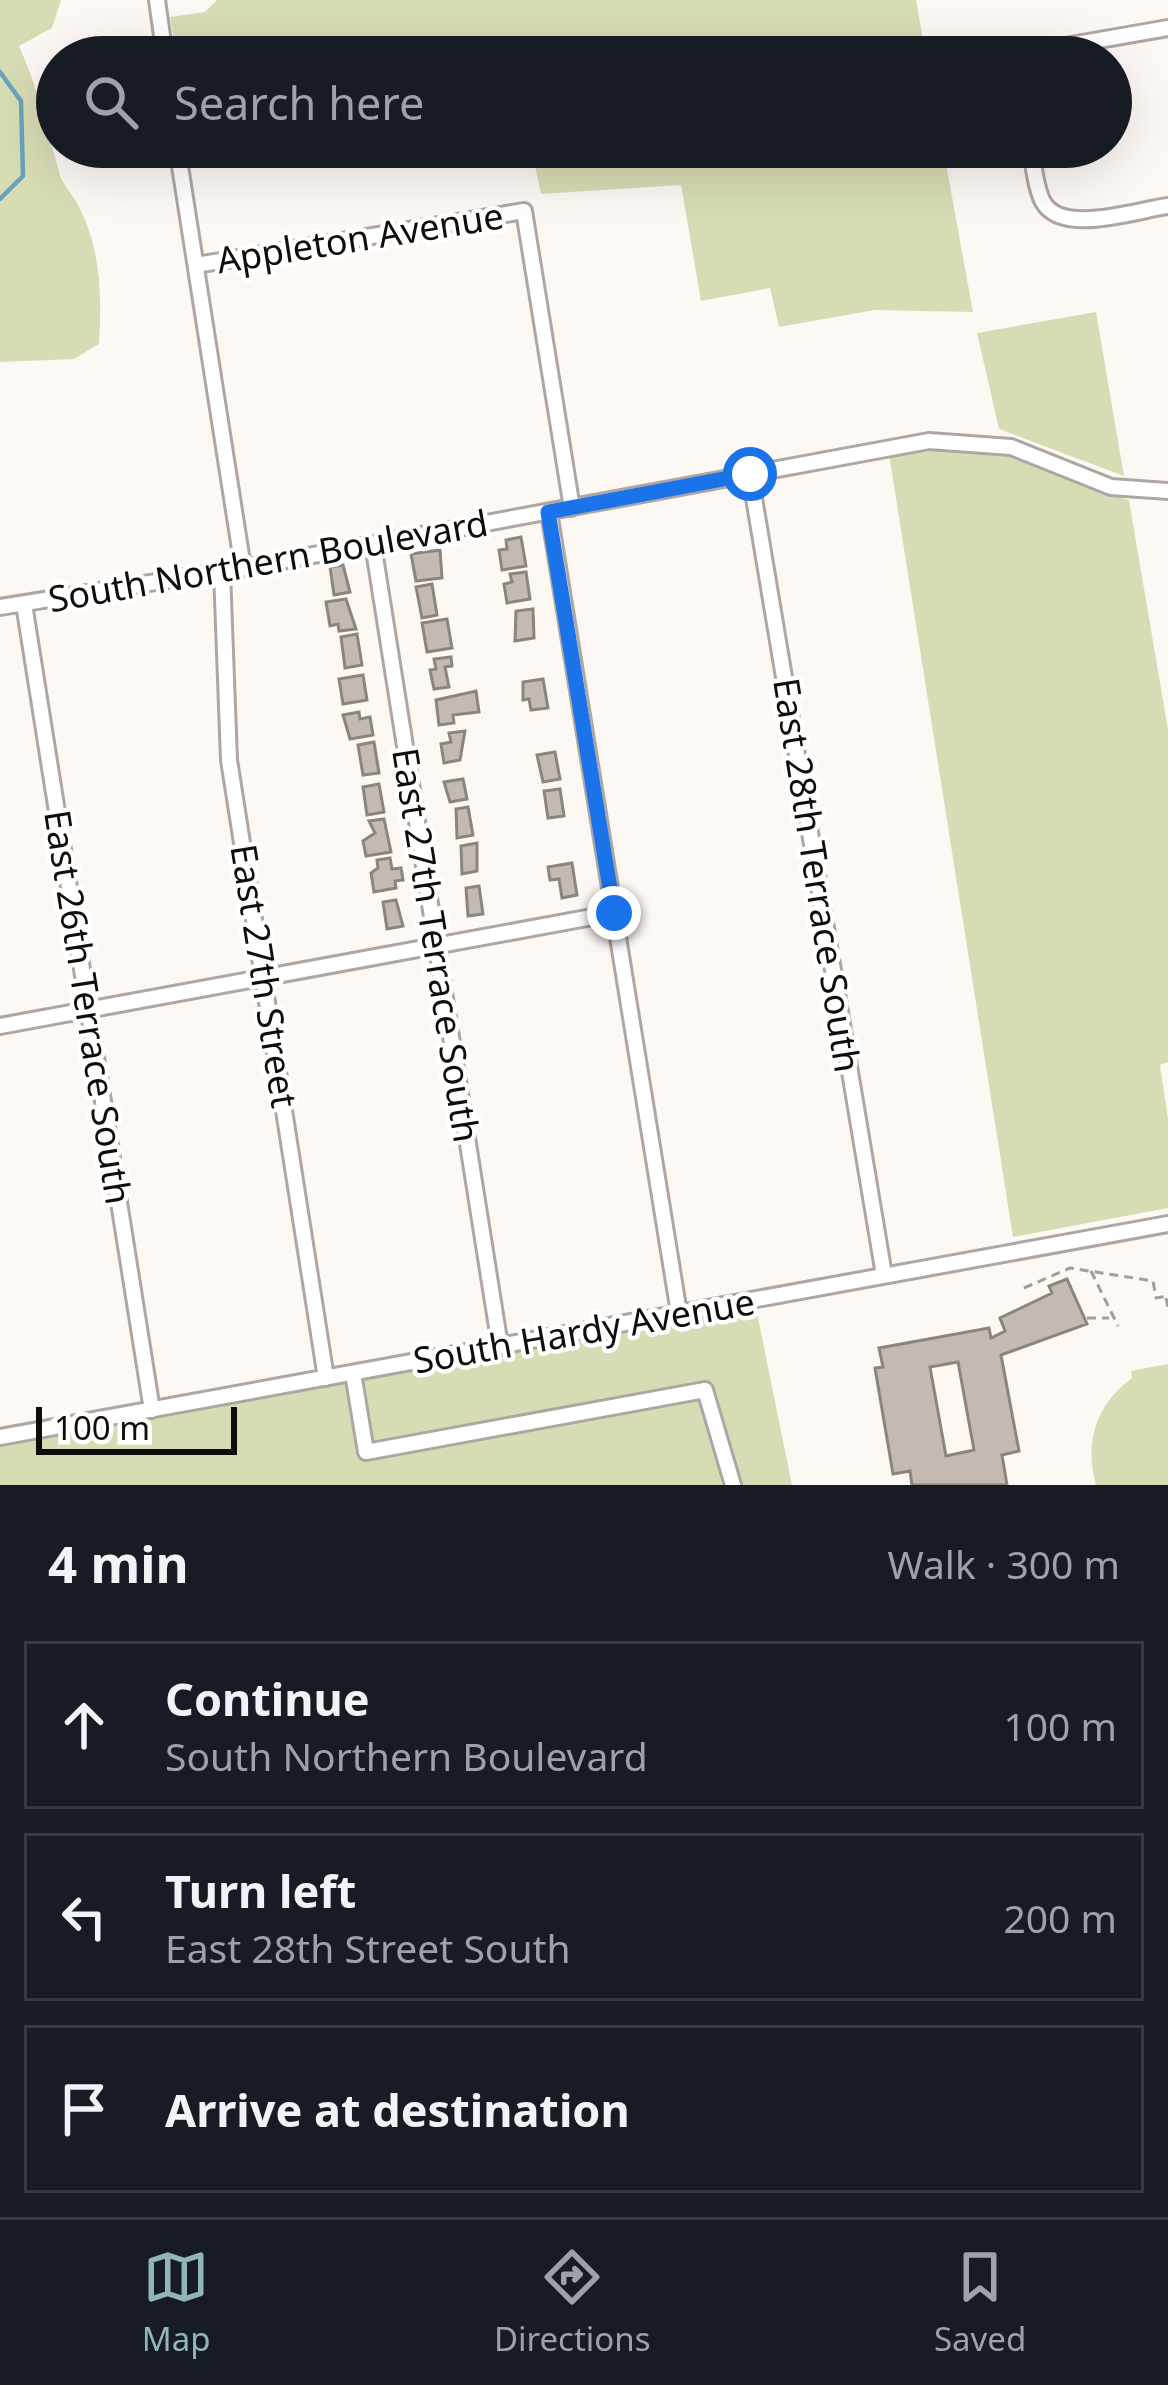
<!DOCTYPE html>
<html lang="en">
<head>
<meta charset="utf-8">
<style>
  body { margin:0; font-family:"Noto Sans",sans-serif; background:#242831; color:#f1f3f6 }
  .scale { position:absolute; left:36px; bottom:30px; width:201px; box-sizing:border-box; padding-left:12px; border:6px solid #0f0c0a; border-top:0; font-size:33px; line-height:42px; white-space:nowrap; color:#0f0c0a; -webkit-text-stroke:9px #fff; paint-order:stroke }
  .stop { position:absolute; width:36px; height:36px; margin:-27px; border:9px solid #1a73e8; border-radius:50%; background:#fff }
  .stop.end { background:#1a73e8; border-color:#fff; box-shadow:0 3px 12px #0008 }
  .list { margin:0; padding:0; list-style:none }
  h2 { display:flex; justify-content:space-between; align-items:center; height:156px; margin:0; padding:0 48px; font-size:51px }
  h2 small { font-size:39px; font-weight:400; color:#9ea1a6 }
  .list li { display:grid; grid-template-columns:78px 1fr auto; gap:36px; align-items:center; box-sizing:border-box; height:168px; margin:0 24px 24px; padding:0 24px; border:3px solid #363941; border-radius:0px }
  .list b { display:block; font-size:45px; white-space:nowrap }
  .list p { margin:0; font-size:39px; white-space:nowrap; color:#9ea1a6 }
  .list em { font-size:39px; font-style:normal; color:#9ea1a6 }
  .icon { flex:none; width:66px; height:66px; fill:none; stroke:currentColor; stroke-width:2; stroke-linecap:round; stroke-linejoin:round }
  .map { position:relative; flex:none; width:1168px; height:1485px; overflow:hidden }
  .search { position:absolute; background:#171b24; box-shadow:0 12px 48px #0002; left:36px; right:36px; top:36px; height:132px; display:flex; align-items:center; gap:30px; box-sizing:border-box; padding:0 42px; border-radius:66px; color:#9ea1a6; font-size:45px }
  .sheet { height:732px; background:#171b24 }
  nav { display:flex; justify-content:space-around; align-items:center; box-sizing:border-box; height:168px; border-top:3px solid #363941; background:#171b24; font-size:33px; color:#9ea1a6 }
  nav a { display:grid; justify-items:center; gap:6px }
  nav .on { color:#92b5bb }
  .map>svg:first-child { display:block }
  .green { fill:#d8dcb4 }
  .lines { fill:none; stroke-linecap:round; stroke-linejoin:round }
  .stream { stroke:#69a3bd; stroke-width:4.5 }
  .building { fill:#c2bab3; stroke:#8c857e; stroke-width:3; fill-rule:evenodd }
  .minor-casing { stroke:#b0a6a1; stroke-width:20 }
  .path { stroke:#a39e9b; stroke-width:3; stroke-dasharray:9 6; stroke-linecap:butt }
  .minor { stroke:#fff; stroke-width:14 }
  .route { stroke:#1a73e8; stroke-width:15 }
  .labels { text-anchor:middle; stroke-width:9; stroke-linejoin:round; paint-order:stroke }
  .street-label { font-size:36px; fill:#0f0c0a; stroke:#fff }
</style>
</head>
<body>
<div class="map">
<svg width="1168" height="1485" viewBox="0 0 1168 1485">
  <rect width="100%" height="100%" fill="#fef8f5"/>
  <path class="green" d="M0 0H61L52 28 19 46C38 88 47 128 59 172 62 185 72 193 78 205 101 249 102 296 99 344L74 359 0 362Z
    M217 0H916L926 57H177L170 17 205 12Z
    M531 147H943L973 312 875 310 779 327 770 288 701 301 681 185 541 194Z
    M1096 312 1124 476 999 429 977 333Z
    M956 449 1006 456 1129 500 1168 730V1062L1160 1065 1168 1119V1208L1013 1237 889 454Z
    M756 1308 792 1485H0V1444Z
    M1168 1364V1485H1096C1084 1443 1096 1404 1132 1378L1131 1371Z"/>
  <g class="lines">
    <path class="stream" d="M0 72 21 101 23 176 0 199"/>
  </g>
  <path class="building" d="M521 537 526 566 502 570 499 550 507 549 506 540Z
    M440 550 442 578 416 581 411 554Z
    M343 565 350 592 334 595 330 567Z
    M526 572 530 599 507 603 504 584 512 582 510 574Z
    M432 584 437 615 422 618 416 587Z
    M346 599 356 629 339 631 338 624 330 626 326 602Z
    M533 609 534 638 515 641 516 611Z
    M447 619 452 648 427 652 422 623Z
    M357 634 362 665 345 668 341 637Z
    M451 657 452 666 445 667 449 687 434 689 430 670 436 669 434 659Z
    M363 675 367 700 343 704 339 679Z
    M543 679 548 708 531 710 529 699 523 700V682Z
    M476 691 479 712 453 715 454 723 439 725 436 700Z
    M359 712 360 719 370 717 373 735 350 739 343 715Z
    M465 731 460 760 444 763 441 744 451 742 449 733Z
    M374 742 379 773 363 775 358 745Z
    M555 752 560 779 543 782 537 755Z
    M463 779 467 799 450 802 444 782Z
    M379 784 384 812 367 815 363 787Z
    M560 789 564 816 548 818 544 791Z
    M468 807 473 835 457 838 456 809Z
    M384 819 391 852 366 856 363 841 375 833 369 821Z
    M477 843V871L462 874 461 846Z
    M390 858 392 869 401 868 403 880 395 881 396 888 374 892 371 873 378 868 377 860Z
    M572 863 577 895 562 898 559 879 550 880 548 867Z
    M479 886 483 914 468 916 466 888Z
    M396 900 403 926 387 929 383 902Z
    M1067 1279 1087 1324 1001 1355 1019 1451 1002 1455 1007 1485H912L910 1471 893 1474 875 1368 883 1367 879 1348 989 1328 991 1338 1005 1331 1000 1318 1052 1293 1049 1286ZM958 1362 974 1450 946 1456 930 1367Z"/>
  <g class="lines">
    <g class="minor-casing">
      <path id="minor" d="M157 0 165 57
        M1044 57 1065 46 1168 28
        M177 147 243 568
        M1030 147C1034 164 1035 187 1043 202 1062 236 1137 210 1168 206
        M196 265 524 211 572 508
        M750 474 884 1275
        M549 512 679 1313
        M373 544 500 1346
        M222 572 229 760 326 1378
        M24 604 152 1410
        M0 607 243 568 929 441 1011 447 1111 487 1168 491
        M0 1026 614 913
        M353 1373 366 1452 705 1390 733 1485
        M0 1437 1168 1224"/>
    </g>
    <path class="path" d="M1091 1271 1118 1326
      M1024 1288 1070 1268 1153 1281 1156 1298 1168 1296
      M1166 1298 1168 1308
      M1087 1318H1109"/>
    <use href="#minor" class="minor"/>
  </g>
  <g class="lines">
    <path class="route" d="M614 913 548 512 750 474"/>
  </g>
  <g class="labels">
    <g class="street-label">
      <text transform="translate(360 238) rotate(-9)" y="13">Appleton Avenue</text>
      <text transform="translate(268 561) rotate(-10)" y="13">South Northern Boulevard</text>
      <text transform="translate(817 875) rotate(81)" y="13">East 28th Terrace South</text>
      <text transform="translate(436 945) rotate(81)" y="13">East 27th Terrace South</text>
      <text transform="translate(264 976) rotate(81)" y="13">East 27th Street</text>
      <text transform="translate(88 1007) rotate(81)" y="13">East 26th Terrace South</text>
      <text transform="translate(584 1331) rotate(-10)" y="13">South Hardy Avenue</text>
    </g>
  </g>
</svg>
<div class="scale">100 m</div>
<div class="stop" style="left:750px;top:474px"></div>
<div class="stop end" style="left:614px;top:913px"></div>
<div class="search"><svg class="icon" aria-label="search" viewBox="0 0 24 24"><circle cx="10" cy="10" r="6"/><path d="M15 15l6 6"/></svg>Search here</div>
</div>
<section class="sheet">
<h2>4 min<small>Walk · 300 m</small></h2>
<ul class="list">
<li><svg class="icon" aria-label="ahead" viewBox="0 0 24 24"><path d="M12 20V5M6 11l6-6 6 6"/></svg><div><b>Continue</b><p>South Northern Boulevard</p></div><em>100 m</em></li>
<li><svg class="icon" aria-label="left" viewBox="0 0 24 24"><path d="M17 20v-9H6M10 6l-5 5 5 5"/></svg><div><b>Turn left</b><p>East 28th Street South</p></div><em>200 m</em></li>
<li><svg class="icon" aria-label="arrive" viewBox="0 0 24 24"><path d="M6 21V4h12l-3 4 3 4H6"/></svg><div><b>Arrive at destination</b></div></li>
</ul>
</section>
<nav>
<a class="on"><svg class="icon" aria-label="map" viewBox="0 0 24 24"><path d="M3 6l6-2 6 2 6-2v14l-6 2-6-2-6 2zM9 4v14M15 6v14"/></svg>Map</a>
<a><svg class="icon" aria-label="directions" viewBox="0 0 24 24"><path d="M12 3l9 9-9 9-9-9zM9 14v-3h6M13 9l2 2-2 2"/></svg>Directions</a>
<a><svg class="icon" aria-label="saved" viewBox="0 0 24 24"><path d="M7 4h10v16l-5-4-5 4z"/></svg>Saved</a>
</nav>
</body>
</html>
